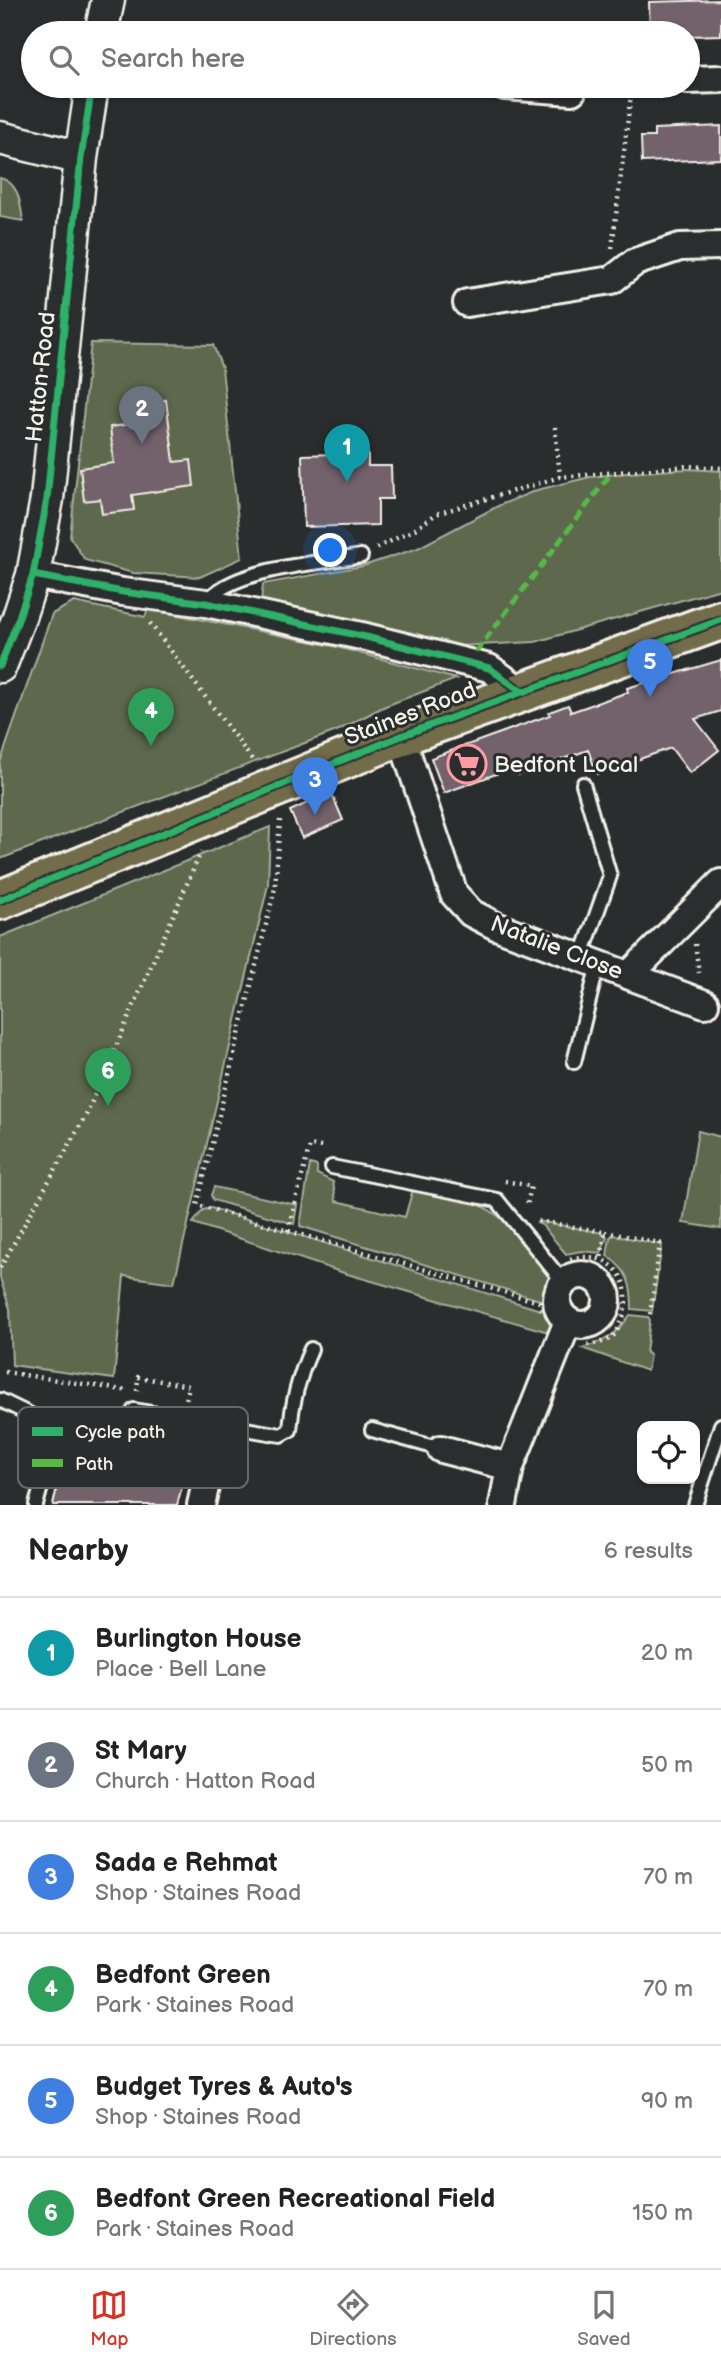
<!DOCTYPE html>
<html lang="en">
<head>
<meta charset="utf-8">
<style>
  body { margin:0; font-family:"Balsamiq Sans",sans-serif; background:#f2f2f2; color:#222 }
  .controls { position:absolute; right:21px; bottom:21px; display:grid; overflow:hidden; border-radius:14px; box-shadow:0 2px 5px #0004 }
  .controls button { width:63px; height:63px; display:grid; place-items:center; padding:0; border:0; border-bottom:2px solid #e0e0e0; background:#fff; color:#222; font:35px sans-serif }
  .you { position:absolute; left:331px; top:551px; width:24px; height:24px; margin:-18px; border:5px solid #fff; border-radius:50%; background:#1a73e8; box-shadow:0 0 0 10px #1a73e833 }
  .badge { display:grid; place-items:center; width:46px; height:46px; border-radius:50%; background:#d93025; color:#fff; font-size:23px; font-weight:700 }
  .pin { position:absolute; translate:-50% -58px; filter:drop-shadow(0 2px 4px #0008) }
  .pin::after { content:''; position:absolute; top:37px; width:24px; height:21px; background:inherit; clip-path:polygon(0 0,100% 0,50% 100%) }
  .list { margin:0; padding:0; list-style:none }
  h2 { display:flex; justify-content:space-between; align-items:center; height:91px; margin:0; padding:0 28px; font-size:30px }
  h2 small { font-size:23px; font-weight:400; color:#767676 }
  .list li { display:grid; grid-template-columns:46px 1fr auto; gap:21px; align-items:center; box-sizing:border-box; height:112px; padding:0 28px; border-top:2px solid #e0e0e0 }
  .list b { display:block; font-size:26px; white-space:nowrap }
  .list p { margin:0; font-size:23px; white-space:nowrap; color:#767676 }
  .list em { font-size:23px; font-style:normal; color:#767676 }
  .icon { flex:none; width:38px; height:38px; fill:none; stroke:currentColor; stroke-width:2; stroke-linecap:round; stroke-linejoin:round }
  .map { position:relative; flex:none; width:721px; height:1505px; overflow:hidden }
  .search { position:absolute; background:#fff; box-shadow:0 2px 5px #0004; left:21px; right:21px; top:21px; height:77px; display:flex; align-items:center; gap:18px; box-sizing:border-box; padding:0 24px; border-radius:38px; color:#767676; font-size:26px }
  .sheet { height:763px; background:#fff }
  nav { display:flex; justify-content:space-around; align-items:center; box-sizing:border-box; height:98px; border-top:2px solid #e0e0e0; background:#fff; font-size:19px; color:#767676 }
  nav a { display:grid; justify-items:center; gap:4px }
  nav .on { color:#d93025 }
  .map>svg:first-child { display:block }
  .green { fill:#5d674e; stroke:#a8ac9b; stroke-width:2 }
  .building { fill:#73626c; stroke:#f4f1e8; stroke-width:2 }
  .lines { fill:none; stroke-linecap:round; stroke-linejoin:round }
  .service-casing { stroke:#f4f1e8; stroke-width:18 }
  .minor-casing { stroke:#f4f1e8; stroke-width:32 }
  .tertiary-casing { stroke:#f4f1e8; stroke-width:37 }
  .primary-casing { stroke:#f4f1e8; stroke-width:44 }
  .path { stroke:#f4f1e8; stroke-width:4.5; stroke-dasharray:2 5; stroke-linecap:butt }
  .service { stroke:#2a2d2e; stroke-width:12 }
  .minor { stroke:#2a2d2e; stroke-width:26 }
  .tertiary { stroke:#2a2d2e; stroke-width:32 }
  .primary { stroke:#736c4b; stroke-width:38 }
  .quiet { stroke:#58b947; stroke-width:5; stroke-dasharray:10 5; stroke-linecap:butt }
  .cycleway-casing { stroke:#2a2d2e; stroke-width:11 }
  .cycleway { stroke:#2db169; stroke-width:7 }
  .labels { text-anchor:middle; stroke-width:6; stroke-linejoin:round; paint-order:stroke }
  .street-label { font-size:23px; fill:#f4f1e8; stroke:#2a2d2e }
  .poi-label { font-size:23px; fill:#f4f1e8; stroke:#2a2d2e; text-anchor:start }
  .key { fill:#2a2d2e; stroke:#676866; stroke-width:2 }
  .key-label { font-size:19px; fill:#f4f1e8 }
</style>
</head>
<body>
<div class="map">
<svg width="721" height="1505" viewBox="0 0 721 1505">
  <rect width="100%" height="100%" fill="#2a2d2e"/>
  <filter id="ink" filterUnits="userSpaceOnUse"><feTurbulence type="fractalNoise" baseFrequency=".0143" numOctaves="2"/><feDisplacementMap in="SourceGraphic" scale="14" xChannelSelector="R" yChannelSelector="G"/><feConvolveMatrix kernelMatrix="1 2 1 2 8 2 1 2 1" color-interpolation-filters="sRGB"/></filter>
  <g filter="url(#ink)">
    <path class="green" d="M0 178C20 183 20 204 23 221L0 217Z
      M91 343 213 345 222 368 242 558 200 577 133 573 85 560 70 537Z
      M688 469 721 471V589L535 642 439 647 322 615 261 601 263 584 363 566 418 548 500 505 537 490 590 477 627 473Z
      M74 602 141 616 145 617 148 609 333 646 456 679 383 707 339 730 0 859V763L52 614Z
      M270 827 268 885 174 1283 124 1276 114 1379 12 1365 10 1309 0 1278V937Z
      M698 1131 721 1137V1229L683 1223Z
      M310 1164 317 1166V1174L333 1182 336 1201 405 1217 413 1189C428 1192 443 1193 457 1197 498 1206 525 1239 554 1267L543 1301 300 1226Z
      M214 1187 297 1205 294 1224 213 1200 211 1195Z
      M211 1208 544 1311 550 1322 552 1333 344 1273 193 1223 203 1210Z
      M538 1221 603 1233 607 1237 601 1253 581 1251 566 1254 542 1225 537 1223Z
      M614 1235 662 1245 652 1311 632 1309C632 1284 628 1270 607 1256L610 1237Z
      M630 1315 648 1317 650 1320 646 1353 650 1355 647 1371 582 1348C607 1341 615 1336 630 1315Z"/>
    <path class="building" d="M721 0V35L688 36V33H650L649 2Z
      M721 126V159L642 162 641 137H654V129Z
      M166 400 174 462 191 460 194 486 132 495 134 510 102 514 100 499 84 501 80 468 114 463 110 427 140 423 137 404Z
      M368 453V466H391L392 499H378V525L304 527 302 455Z
      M721 660V711L695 719 719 750 690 773 671 748 597 774 588 750 518 775 515 767 444 793 431 758 550 715 549 712 568 705 571 712 628 692 627 688Z
      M331 792 343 820 302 838 290 811Z
      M99 1460 185 1475 177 1505H53L63 1461 97 1469Z"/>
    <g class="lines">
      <g class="service-casing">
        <path id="service" d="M207 602C230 568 322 563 361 556
          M581 958 610 876 583 784
          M574 1062 598 964
          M332 1167 497 1200 564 1283
          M0 1400 35 1417 48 1433 44 1476 36 1505
          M134 1410 281 1435 290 1430C292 1401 299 1376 311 1349
          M372 1430 441 1449
          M695 1505 721 1425"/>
      </g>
      <g class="minor-casing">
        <path id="minor" d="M688 80 721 79
          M505 86 572 91
          M467 303 612 280 635 262 680 247 721 246
          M33 575 123 592 206 603 366 637 489 668 521 691
          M401 736 454 894 471 913 496 926 705 1004
          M629 975 721 883
          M557 1300a25 25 0 1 1 50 0a25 25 0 1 1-50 0Z
          M441 1449 510 1467
          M201 1505 219 1425
          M503 1505 510 1467 568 1321"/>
      </g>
      <g class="tertiary-casing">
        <path id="tertiary" d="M101 33 108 0
          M0 138 81 158
          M0 666 18 620 33 575 47 499 81 158 92 86"/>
      </g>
      <g class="primary-casing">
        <path id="primary" d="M0 900 401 736 721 620"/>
      </g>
      <path class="path" d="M612 248 632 86
        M555 427 560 477
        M377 548 417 528 436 514 560 477 688 466 721 468
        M150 623 254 762
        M280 820 275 888 197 1205 539 1302 543 1313
        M695 944 699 973
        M505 1181 531 1186 527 1206
        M538 1221 605 1232 601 1260
        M288 1231 310 1145 326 1148
        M605 1232 660 1243 650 1315
        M570 1259C612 1248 636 1282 622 1320 620 1326 616 1334 611 1338 603 1343 594 1344 585 1345
        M0 1268 86 1115 201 852
        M5 1372 129 1391
        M137 1391 138 1377 189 1386 186 1400"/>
      <use href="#service" class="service"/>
      <use href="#minor" class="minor"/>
      <use href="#tertiary" class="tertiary"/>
      <use href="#primary" class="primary"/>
      <path class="quiet" d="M476 652 612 472"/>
      <g class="cycleway-casing">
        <path id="cycleway" d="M33 575 123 592 206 603 366 637 489 668 521 691
          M0 666 18 620 33 575 47 499 81 158 92 86
          M0 900 401 736 721 620"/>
      </g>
      <use href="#cycleway" class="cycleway"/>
    </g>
  </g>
  <defs>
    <g id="supermarket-ring" transform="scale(2.0125)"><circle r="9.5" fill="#2a2d2e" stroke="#ff9aa2" stroke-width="1.5"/><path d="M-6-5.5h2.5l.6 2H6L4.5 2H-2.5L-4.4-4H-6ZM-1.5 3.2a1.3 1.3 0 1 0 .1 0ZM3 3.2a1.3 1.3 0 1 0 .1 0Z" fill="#ff9aa2"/></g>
  </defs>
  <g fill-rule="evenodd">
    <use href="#supermarket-ring" x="467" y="764"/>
  </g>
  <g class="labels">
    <g class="street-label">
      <text transform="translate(40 377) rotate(-84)" y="8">Hatton Road</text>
      <text transform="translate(410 713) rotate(-21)" y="8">Staines Road</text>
      <text transform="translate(557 947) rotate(21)" y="8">Natalie Close</text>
    </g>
    <g class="poi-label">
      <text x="494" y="772">Bedfont Local</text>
    </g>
  </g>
  <rect x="18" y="1407" width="230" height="81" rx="10" class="key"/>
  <rect x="32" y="1427" width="31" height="9" fill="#2db169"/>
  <rect x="32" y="1459" width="31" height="8" fill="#58b947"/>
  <g class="key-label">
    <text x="75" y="1438">Cycle path</text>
    <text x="75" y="1470">Path</text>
  </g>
</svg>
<div class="controls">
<button><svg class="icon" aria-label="locate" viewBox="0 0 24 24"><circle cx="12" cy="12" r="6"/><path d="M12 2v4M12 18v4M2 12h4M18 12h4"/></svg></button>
</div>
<div class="you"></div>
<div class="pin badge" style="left:347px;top:482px;background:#0f9aa8">1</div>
<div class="pin badge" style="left:142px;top:444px;background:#6b7280">2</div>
<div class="pin badge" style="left:315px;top:815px;background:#3f7fe0">3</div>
<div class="pin badge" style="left:151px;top:746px;background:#2e9e5b">4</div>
<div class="pin badge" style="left:650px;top:697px;background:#3f7fe0">5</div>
<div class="pin badge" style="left:108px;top:1106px;background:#2e9e5b">6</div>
<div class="search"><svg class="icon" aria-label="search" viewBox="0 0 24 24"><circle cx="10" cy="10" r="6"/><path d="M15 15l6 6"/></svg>Search here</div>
</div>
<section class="sheet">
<h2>Nearby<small>6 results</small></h2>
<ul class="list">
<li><span class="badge" style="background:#0f9aa8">1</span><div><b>Burlington House</b><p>Place · Bell Lane</p></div><em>20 m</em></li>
<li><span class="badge" style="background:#6b7280">2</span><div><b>St Mary</b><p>Church · Hatton Road</p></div><em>50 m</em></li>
<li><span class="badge" style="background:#3f7fe0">3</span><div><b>Sada e Rehmat</b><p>Shop · Staines Road</p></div><em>70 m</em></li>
<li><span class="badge" style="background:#2e9e5b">4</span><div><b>Bedfont Green</b><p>Park · Staines Road</p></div><em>70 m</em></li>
<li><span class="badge" style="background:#3f7fe0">5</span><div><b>Budget Tyres &amp; Auto's</b><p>Shop · Staines Road</p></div><em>90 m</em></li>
<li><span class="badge" style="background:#2e9e5b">6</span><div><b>Bedfont Green Recreational Field</b><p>Park · Staines Road</p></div><em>150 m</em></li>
</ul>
</section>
<nav>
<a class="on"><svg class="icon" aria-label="map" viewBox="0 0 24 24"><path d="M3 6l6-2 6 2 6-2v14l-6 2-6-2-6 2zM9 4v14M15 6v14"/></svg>Map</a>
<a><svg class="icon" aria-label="directions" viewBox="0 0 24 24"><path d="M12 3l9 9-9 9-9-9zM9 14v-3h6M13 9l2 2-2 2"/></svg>Directions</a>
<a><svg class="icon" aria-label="saved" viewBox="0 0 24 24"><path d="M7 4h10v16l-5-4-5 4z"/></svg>Saved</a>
</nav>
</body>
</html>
